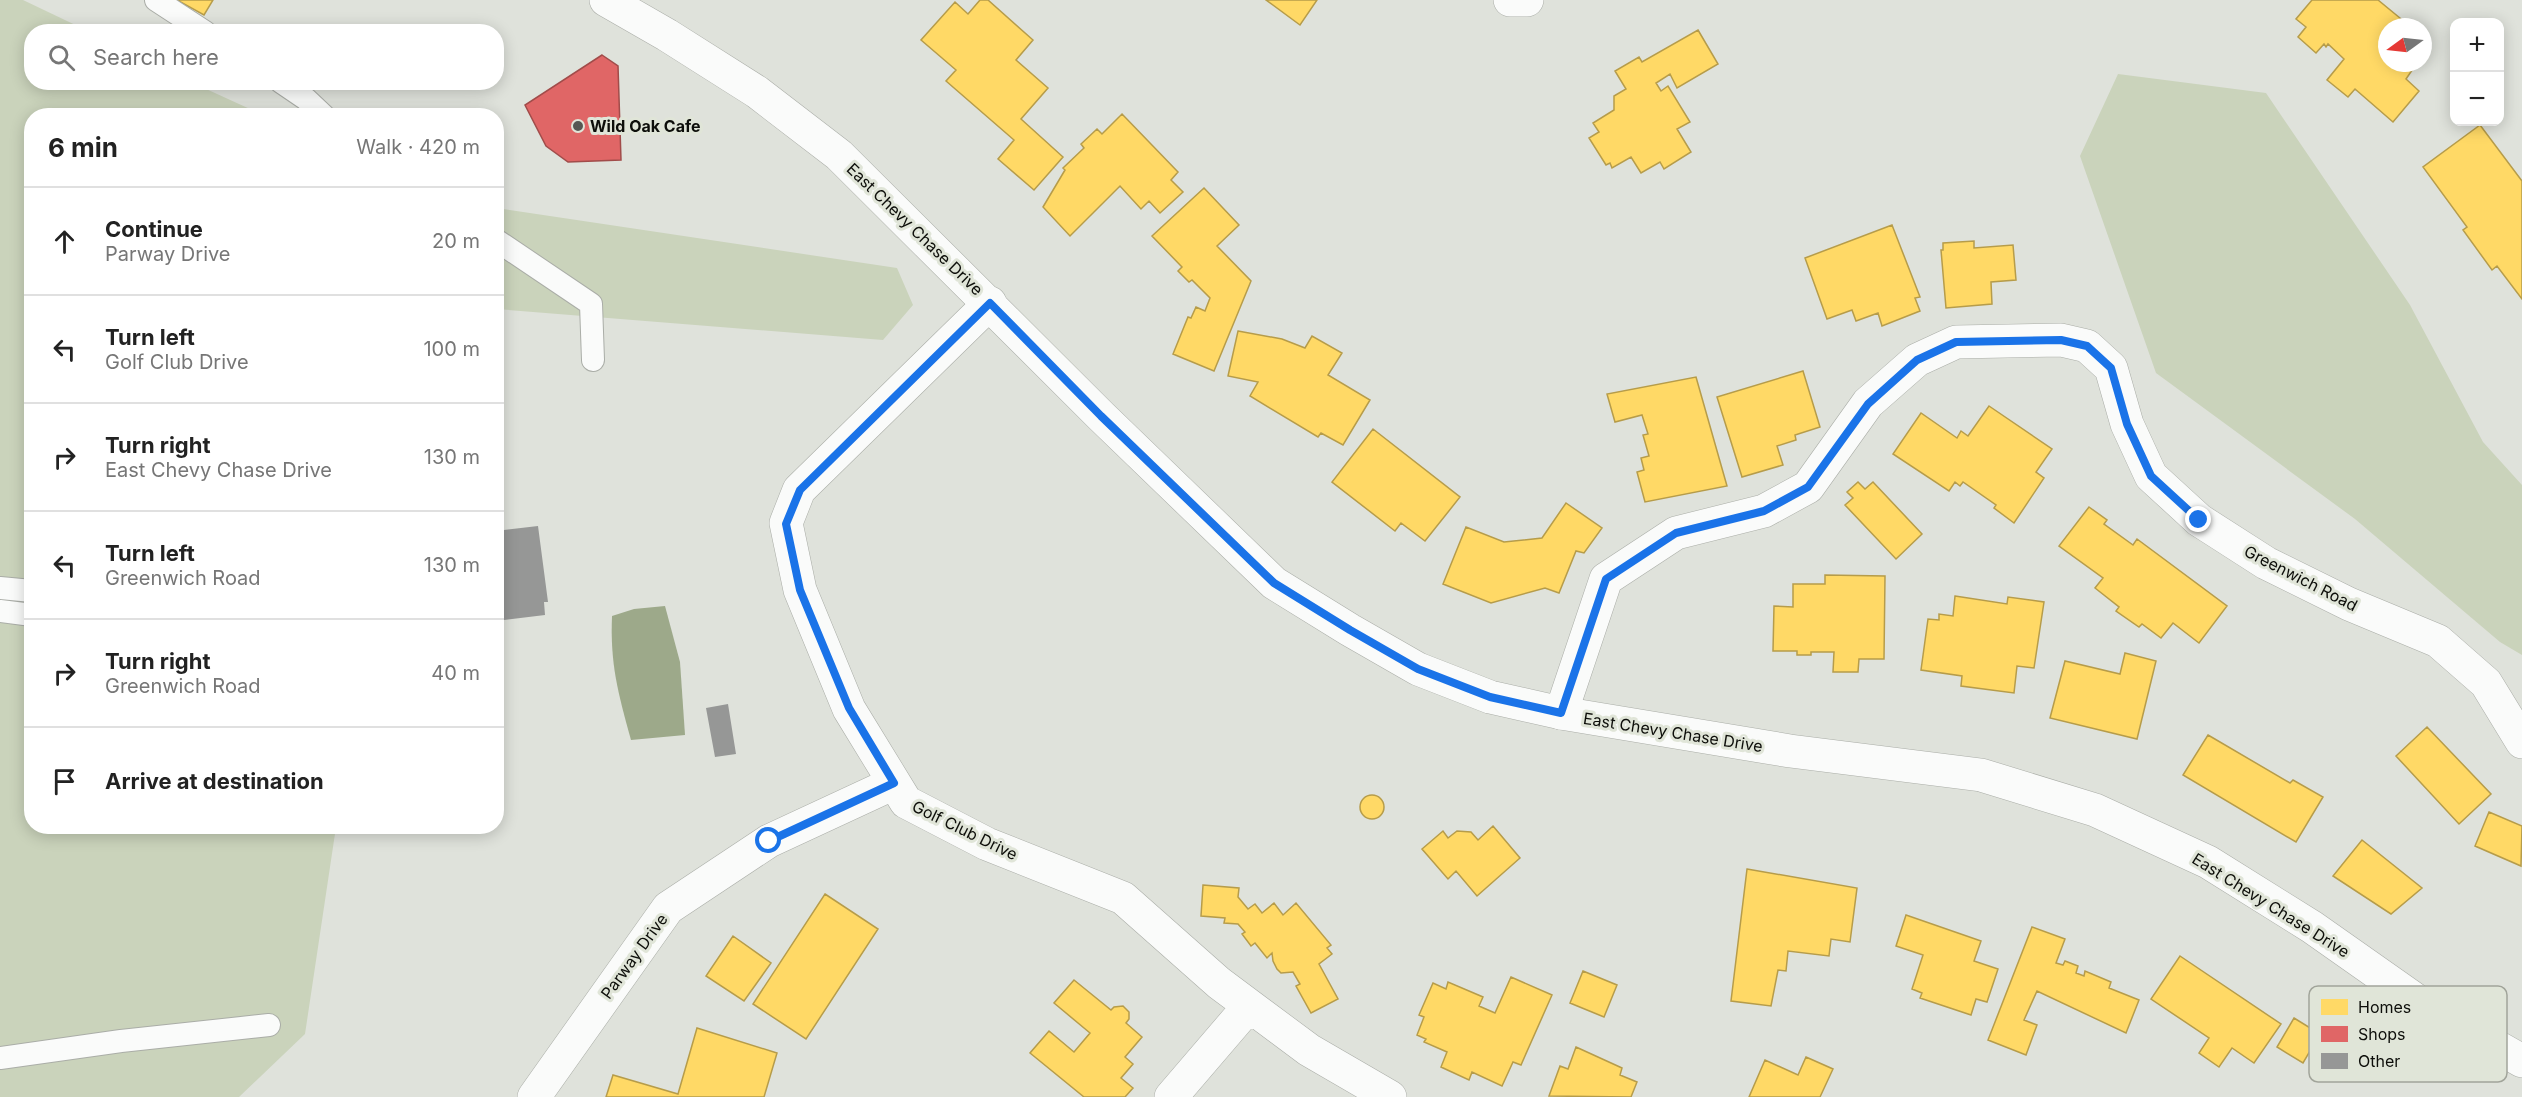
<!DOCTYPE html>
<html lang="en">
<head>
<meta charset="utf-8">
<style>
  body { margin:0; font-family:Inter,sans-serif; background:#f6f6f6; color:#222 }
  .controls { position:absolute; right:18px; top:18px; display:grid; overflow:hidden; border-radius:12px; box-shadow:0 3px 15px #0003 }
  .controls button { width:54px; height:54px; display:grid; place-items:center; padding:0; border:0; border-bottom:2px solid #e0e0e0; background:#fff; color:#222; font:30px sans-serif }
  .compass { position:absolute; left:2378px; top:18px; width:54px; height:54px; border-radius:50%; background:#fff; box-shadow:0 3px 15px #0003; rotate:255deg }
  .stop { position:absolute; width:18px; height:18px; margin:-14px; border:4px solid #1a73e8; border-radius:50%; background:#fff }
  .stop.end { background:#1a73e8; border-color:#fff; box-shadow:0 2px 6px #0008 }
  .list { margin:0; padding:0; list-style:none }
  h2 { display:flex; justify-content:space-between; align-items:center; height:78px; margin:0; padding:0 24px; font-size:26px }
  h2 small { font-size:20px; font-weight:400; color:#767676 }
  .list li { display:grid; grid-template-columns:39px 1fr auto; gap:18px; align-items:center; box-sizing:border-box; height:108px; padding:0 24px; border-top:2px solid #e0e0e0 }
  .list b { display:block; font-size:22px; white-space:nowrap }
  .list p { margin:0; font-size:20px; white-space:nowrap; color:#767676 }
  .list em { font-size:20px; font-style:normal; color:#767676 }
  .icon { flex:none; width:33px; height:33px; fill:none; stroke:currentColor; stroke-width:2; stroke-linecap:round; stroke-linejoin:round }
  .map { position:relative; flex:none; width:2522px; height:1097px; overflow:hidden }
  .search { position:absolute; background:#fff; box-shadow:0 3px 15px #0003; left:24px; top:24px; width:480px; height:66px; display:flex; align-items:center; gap:15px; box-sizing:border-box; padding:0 21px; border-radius:24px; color:#767676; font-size:22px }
  .panel { position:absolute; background:#fff; box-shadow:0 3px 15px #0003; left:24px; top:108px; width:480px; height:726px; border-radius:24px }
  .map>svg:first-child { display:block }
  .green { fill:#cad3bb }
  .water { fill:#9da98a }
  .homes { fill:#ffd966; stroke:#b69c4a; stroke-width:1.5 }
  .shops { fill:#e06666; stroke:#a14c4a; stroke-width:1.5 }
  .building { fill:#969796 }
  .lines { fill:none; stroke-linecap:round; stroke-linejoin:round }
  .service-casing { stroke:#aaada7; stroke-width:24 }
  .minor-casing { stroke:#aaada7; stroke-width:34 }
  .secondary-casing { stroke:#aaada7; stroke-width:34 }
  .service { stroke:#fafbfa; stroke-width:22 }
  .minor { stroke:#fafbfa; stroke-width:33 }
  .secondary { stroke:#fafbfa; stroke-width:33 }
  .route { stroke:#1a73e8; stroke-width:8 }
  .poi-dot { fill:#565853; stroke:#e0e5d8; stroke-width:2 }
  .labels { text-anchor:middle; stroke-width:6; stroke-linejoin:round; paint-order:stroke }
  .poi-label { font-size:16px; font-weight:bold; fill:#0d0e0a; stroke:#e0e5d8; text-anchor:start }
  .street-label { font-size:16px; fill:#0d0e0a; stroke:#e0e5d8 }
  .key { fill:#e0e5d8; stroke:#a1a49a; stroke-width:1.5 }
  .key-label { font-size:16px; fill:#0d0e0a }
</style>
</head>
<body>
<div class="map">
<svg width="2522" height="1097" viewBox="0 0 2522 1097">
  <rect width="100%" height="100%" fill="#dfe2db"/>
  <path class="green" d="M0 0H23L88 31 32 32V82L193 83 263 115 32 116V826L336 827 305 1034 239 1097H0Z
    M2118 74 2266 93 2410 305 2483 442 2522 485V655L2500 642 2355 519 2156 373 2080 156Z
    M496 208 897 268 913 305 883 340 497 309Z"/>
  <path class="water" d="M665 606 680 662 685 735 631 740C618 693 610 664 612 616L634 609Z"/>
  <path class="homes" d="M177 0H213L204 15Z
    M980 0H988L1033 40 1016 60 1048 88 1021 119 1063 157 1034 190 998 159 1014 140 946 81 956 70 921 40 955 2 968 14Z
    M1266 0H1317L1300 25Z
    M2312 0H2378L2406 23 2402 27H2387V63H2417L2406 79 2419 91 2393 122 2355 89 2348 97 2327 80 2344 59 2328 44 2326 47 2324 44 2316 53 2298 37 2306 27 2296 19Z
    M1698 30 1718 64 1677 88 1670 74 1656 83 1661 91 1668 86 1690 122 1677 129 1691 152 1664 169 1660 162 1641 173 1631 157 1612 168 1610 163 1606 165 1589 138 1599 132 1593 123 1614 110V96L1626 89 1615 71 1639 57 1642 62Z
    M1122 114 1178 172 1171 180 1183 192 1160 213 1149 201 1141 209 1120 186 1070 236 1043 207 1065 170 1063 168 1084 148 1081 144 1097 129 1102 134Z
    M2480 125 2522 181V299L2497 266 2492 270 2463 230 2467 227 2423 167Z
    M1204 188 1239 225 1217 246 1251 281 1214 371 1173 354 1188 317 1191 318 1196 307 1205 311 1210 298 1192 280 1189 282 1178 271 1182 267 1152 236Z
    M1892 225 1920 297 1915 298 1920 311 1882 326 1878 313 1856 321 1852 310 1827 319 1805 258Z
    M1974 241V248L2013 245 2016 280 1991 282 1992 304 1946 308 1941 250H1943V243Z
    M1238 331 1282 339 1305 348 1312 336 1342 353 1328 375 1370 400 1343 445 1321 433 1318 437 1250 396 1258 382 1228 376Z
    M1803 371 1820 427 1795 435 1796 440 1777 446 1783 465 1742 477 1717 397Z
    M1696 377 1727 486 1645 502 1637 472 1644 470 1641 458 1649 456 1643 435 1648 434 1642 415 1615 422 1607 394Z
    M1989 406 2052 449 2036 472 2044 478 2014 523 1994 508 1996 505 1963 482 1960 486 1955 482 1949 491 1893 454 1921 413 1957 438 1961 431 1968 436Z
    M1373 429 1460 497 1425 541 1401 523 1395 531 1332 482Z
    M1858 482 1865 489 1873 482 1922 534 1896 559 1845 505 1853 498 1847 492Z
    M1566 503 1602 528 1584 553 1576 551 1559 593 1545 588 1491 603 1443 584 1466 527 1504 542 1542 538Z
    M2089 507 2107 520 2104 524 2133 545 2137 539 2227 606 2199 643 2173 623 2161 638 2142 624 2139 627 2116 611 2119 607 2095 588 2103 578 2059 546Z
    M1825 575 1885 576 1884 659H1859L1858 672H1833L1834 652H1811V655H1797V651H1773L1774 606 1793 607V584H1825Z
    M1955 596 2007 604 2008 597 2044 602 2034 668 2017 666 2014 693 1961 686 1962 676 1921 670 1928 619 1939 620V614L1953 616Z
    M2125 653 2156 661 2137 739 2050 718 2065 661 2120 674Z
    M2427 727 2491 794 2459 824 2396 756Z
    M2208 735 2290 783 2293 780 2323 797 2296 842 2183 775Z
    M1360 807a12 12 0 1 1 24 0a12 12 0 1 1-24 0Z
    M2489 812 2522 826 2521 866 2475 846Z
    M1493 826 1520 858 1477 896 1456 871 1448 879 1422 849 1443 831 1448 838 1457 831 1471 832 1478 840Z
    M2362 840 2422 888 2391 914 2333 876Z
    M1747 869 1857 888 1850 942 1831 939 1829 956 1788 951 1786 971 1778 970 1771 1006 1731 1001Z
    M1203 885 1239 888 1238 897 1248 909 1255 904 1262 913 1274 903 1283 915 1296 903 1331 945 1327 948 1332 954 1319 964 1338 999 1311 1013 1296 986 1300 984 1293 972 1281 973 1277 969 1273 961 1272 953 1267 958 1255 943 1251 946 1242 934 1245 932 1238 924 1224 923 1225 918 1201 916Z
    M825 894 878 929 806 1039 753 1004Z
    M1906 915 1981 941 1974 961 1998 969 1987 1002 1976 999 1971 1015 1920 998 1922 993 1912 989 1923 955 1896 946Z
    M2032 927 2065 939 2056 963 2063 965 2065 961 2078 966 2076 973 2084 976 2085 971 2111 982 2109 988 2139 1000 2126 1033 2037 991 2024 1020 2037 1025 2026 1055 1988 1040Z
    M733 936 771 963 744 1001 706 976Z
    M2180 956 2281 1024 2254 1063 2232 1048 2219 1067 2199 1053 2209 1038 2151 999Z
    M1583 971 1617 985 1604 1017 1570 1003Z
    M1511 977 1552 995 1521 1065 1513 1062 1502 1086 1472 1072 1469 1080 1441 1067 1447 1052 1424 1042 1426 1039 1417 1035 1424 1017 1419 1015 1433 983 1446 989 1448 982 1483 997 1479 1006 1495 1013Z
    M1074 980 1111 1010 1114 1007 1123 1006 1129 1012V1019L1126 1023 1142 1037 1125 1057 1133 1064 1121 1078 1133 1088 1125 1097H1084L1030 1053 1049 1031 1074 1052 1090 1033 1054 1003Z
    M2294 1018 2320 1034 2303 1063 2277 1047Z
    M697 1028 777 1053 764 1097H606L613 1075 678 1094Z
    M1576 1047 1622 1068 1620 1075 1637 1082 1631 1097 1549 1096 1560 1066 1568 1069Z
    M1806 1057 1833 1069 1820 1097H1749L1765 1060 1798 1075Z"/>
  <path class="shops" d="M602 55 618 66 621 160 568 162 546 146 525 105Z"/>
  <path class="building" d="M538 526 548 602H544L545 615 496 621V531Z
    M728 704 736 754 715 757 706 708Z"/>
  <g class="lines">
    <g class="service-casing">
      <path id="service" d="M156 0 205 32
        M281 82 306 99 324 116
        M496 240 591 304 593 360
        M0 588 32 591
        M0 611 32 615
        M0 1058 121 1041 269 1025"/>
    </g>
    <g class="minor-casing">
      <path id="minor" d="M1510 0H1527
        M990 303 799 490 786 523 800 590 849 709 906 802 987 844 1123 898 1219 983 1309 1050 1390 1097
        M1561 713 1606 579 1676 533 1764 511 1808 487 1868 403 1917 360 1956 342 2061 340 2087 346 2111 368 2127 424 2151 476 2199 520 2266 563 2349 604 2438 641 2486 683 2522 742
        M534 1097 668 908 769 841 894 783
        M1171 1097 1249 1006"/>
    </g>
    <g class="secondary-casing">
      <path id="secondary" d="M606 0 667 35 757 92 839 155 1101 416 1274 583 1350 630 1418 669 1490 697 1561 713 1790 751 1981 775 2095 810 2208 862 2312 927 2420 1003 2522 1061"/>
    </g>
    <use href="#service" class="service"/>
    <use href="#minor" class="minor"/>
    <use href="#secondary" class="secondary"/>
  </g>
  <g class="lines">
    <path class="route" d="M769 841 894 783 849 708 800 590 786 524 800 490 990 303 1101 416 1274 583 1350 630 1418 669 1490 697 1561 713 1606 579 1676 533 1764 511 1808 487 1868 404 1917 360 1956 342 2061 340 2087 346 2111 368 2127 424 2151 476 2199 520"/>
  </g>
  <circle class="poi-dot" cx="578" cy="126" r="6"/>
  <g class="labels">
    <g class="poi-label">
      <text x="590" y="132">Wild Oak Cafe</text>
    </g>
    <g class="street-label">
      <text transform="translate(915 229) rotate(44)" y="6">East Chevy Chase Drive</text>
      <text transform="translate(2301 578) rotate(27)" y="6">Greenwich Road</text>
      <text transform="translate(1673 732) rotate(9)" y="6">East Chevy Chase Drive</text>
      <text transform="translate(965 830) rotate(26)" y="6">Golf Club Drive</text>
      <text transform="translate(2271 905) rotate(32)" y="6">East Chevy Chase Drive</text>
      <text transform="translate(634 956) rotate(-54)" y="6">Parway Drive</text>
    </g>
  </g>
  <rect x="2309" y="986" width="198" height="96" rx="9" class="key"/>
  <rect x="2321" y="999" width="27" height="16" fill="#ffd966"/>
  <rect x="2321" y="1026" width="27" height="16" fill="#e06666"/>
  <rect x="2321" y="1053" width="27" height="16" fill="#969796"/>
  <g class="key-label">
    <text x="2358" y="1013">Homes</text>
    <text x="2358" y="1040">Shops</text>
    <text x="2358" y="1067">Other</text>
  </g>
</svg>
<div class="controls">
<button>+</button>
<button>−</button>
</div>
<svg class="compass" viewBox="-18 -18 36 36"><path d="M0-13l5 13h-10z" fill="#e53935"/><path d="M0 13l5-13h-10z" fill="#767676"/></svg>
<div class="stop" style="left:769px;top:841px"></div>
<div class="stop end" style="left:2199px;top:520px"></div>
<div class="search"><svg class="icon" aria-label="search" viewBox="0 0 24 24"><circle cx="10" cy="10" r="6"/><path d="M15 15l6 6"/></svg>Search here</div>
<section class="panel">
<h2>6 min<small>Walk · 420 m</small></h2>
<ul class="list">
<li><svg class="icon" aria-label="ahead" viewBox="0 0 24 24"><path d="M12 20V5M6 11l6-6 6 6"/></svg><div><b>Continue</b><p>Parway Drive</p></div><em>20 m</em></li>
<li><svg class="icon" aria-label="left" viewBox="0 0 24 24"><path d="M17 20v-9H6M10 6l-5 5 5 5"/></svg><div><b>Turn left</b><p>Golf Club Drive</p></div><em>100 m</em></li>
<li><svg class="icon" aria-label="right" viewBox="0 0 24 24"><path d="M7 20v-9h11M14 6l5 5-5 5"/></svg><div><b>Turn right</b><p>East Chevy Chase Drive</p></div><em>130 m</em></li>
<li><svg class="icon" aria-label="left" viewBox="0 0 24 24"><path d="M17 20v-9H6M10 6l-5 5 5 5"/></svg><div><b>Turn left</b><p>Greenwich Road</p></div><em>130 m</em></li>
<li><svg class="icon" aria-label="right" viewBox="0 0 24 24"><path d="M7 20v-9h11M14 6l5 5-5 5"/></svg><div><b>Turn right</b><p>Greenwich Road</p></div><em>40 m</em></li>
<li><svg class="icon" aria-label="arrive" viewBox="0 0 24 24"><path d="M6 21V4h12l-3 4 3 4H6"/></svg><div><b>Arrive at destination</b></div></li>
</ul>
</section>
</div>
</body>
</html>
